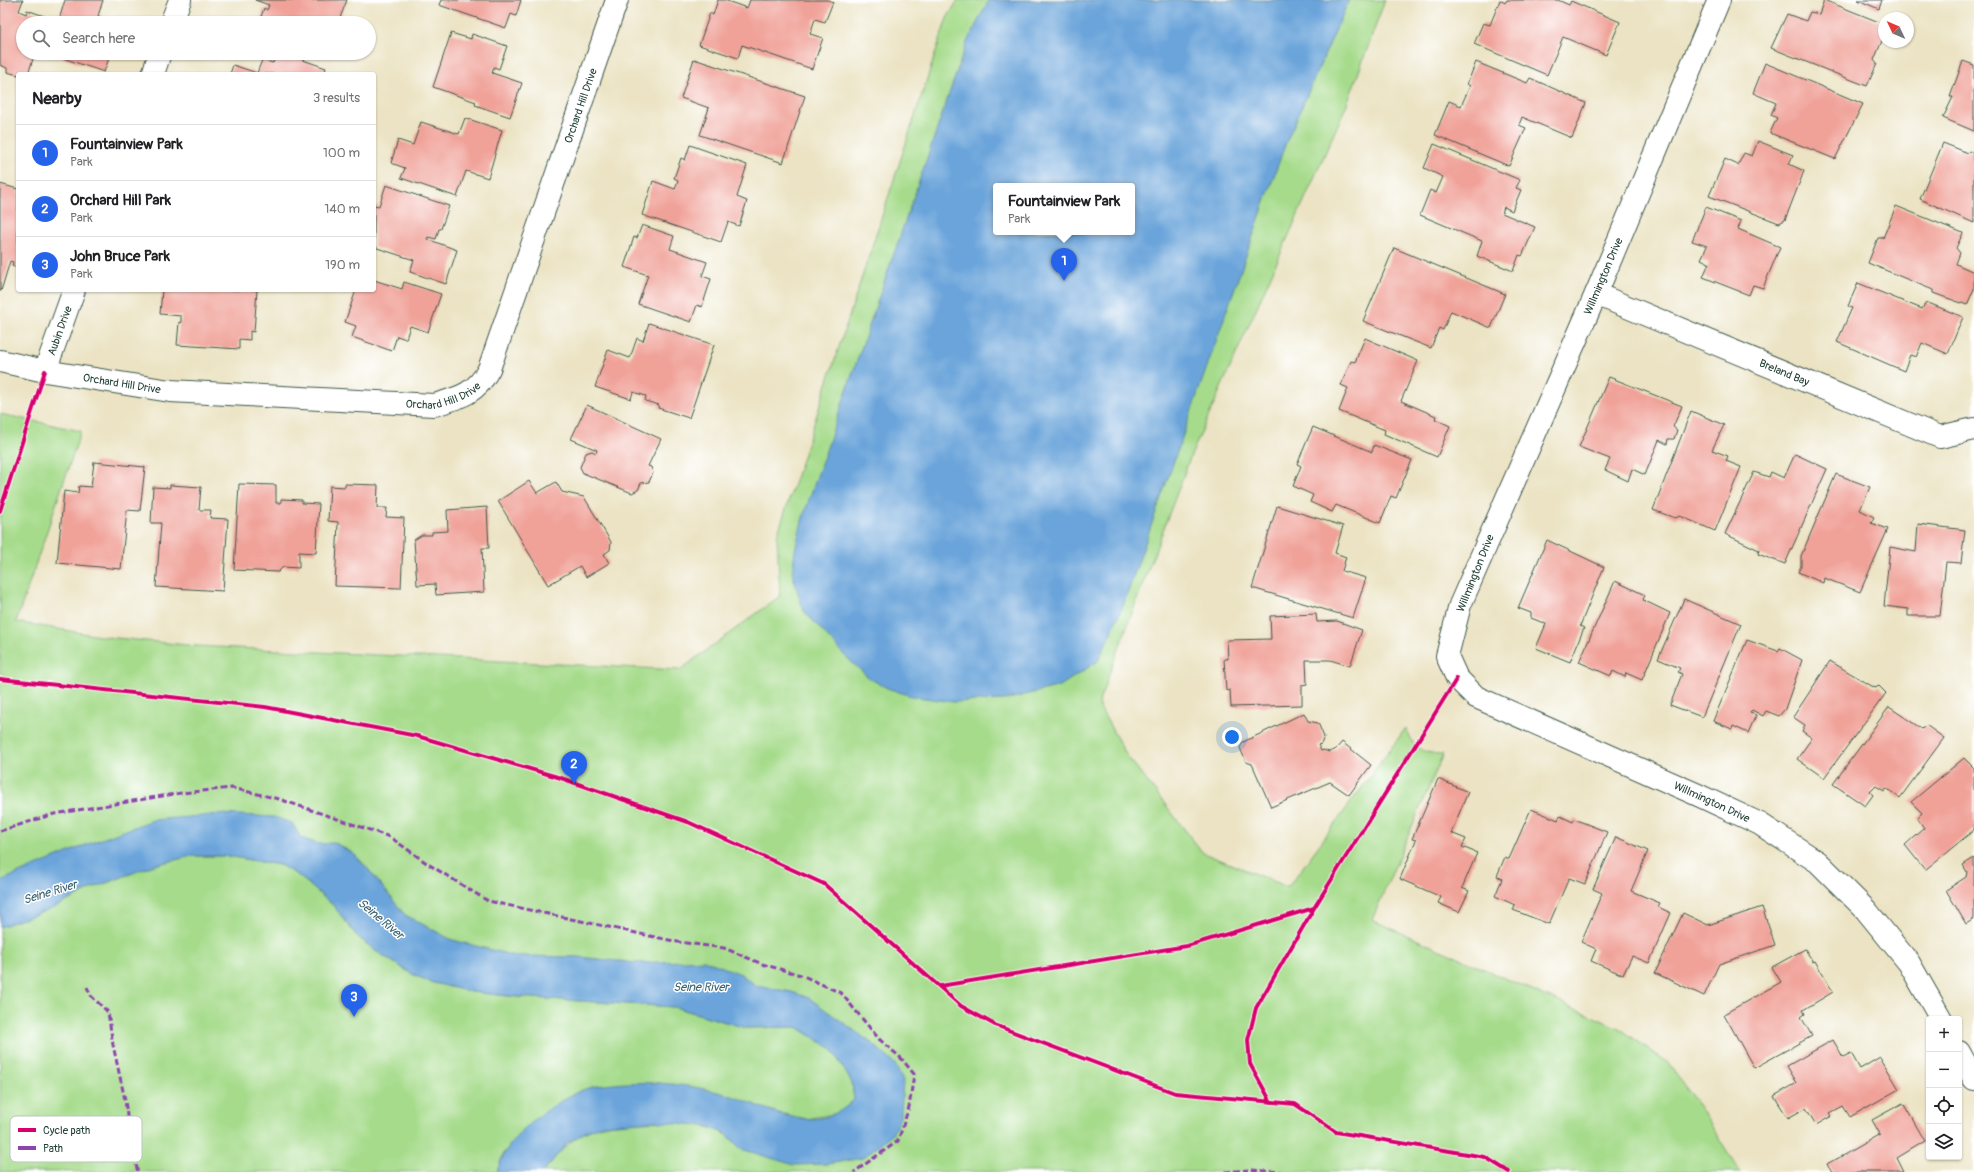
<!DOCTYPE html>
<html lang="en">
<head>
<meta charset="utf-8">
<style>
  body { margin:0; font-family:Pangolin,sans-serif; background:#f6f6f6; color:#202124 }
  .controls { position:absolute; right:12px; bottom:12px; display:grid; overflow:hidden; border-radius:4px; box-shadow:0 1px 3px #0004 }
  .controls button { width:36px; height:36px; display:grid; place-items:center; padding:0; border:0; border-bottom:1px solid #e0e0e0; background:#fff; color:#202124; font:20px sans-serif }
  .compass { position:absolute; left:1878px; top:12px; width:36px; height:36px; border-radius:50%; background:#fff; box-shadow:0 1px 3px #0004; rotate:314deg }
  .you { position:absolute; left:1232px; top:737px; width:14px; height:14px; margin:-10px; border:3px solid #fff; border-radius:50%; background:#1a73e8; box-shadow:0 0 0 6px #1a73e833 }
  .badge { display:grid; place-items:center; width:26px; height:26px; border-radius:50%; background:#2563eb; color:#fff; font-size:13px; font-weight:700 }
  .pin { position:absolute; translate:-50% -33px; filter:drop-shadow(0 1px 2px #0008) }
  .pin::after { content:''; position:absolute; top:21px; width:14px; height:12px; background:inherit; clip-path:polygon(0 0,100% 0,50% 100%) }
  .popup { position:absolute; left:993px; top:183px; width:142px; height:52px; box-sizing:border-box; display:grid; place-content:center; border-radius:4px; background:#fff; filter:drop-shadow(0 1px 3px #0005); font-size:13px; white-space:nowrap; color:#757577 }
  .popup b { font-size:15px; color:#202124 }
  .popup::after { content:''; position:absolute; left:50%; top:100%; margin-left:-8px; border:8px solid transparent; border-top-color:#fff }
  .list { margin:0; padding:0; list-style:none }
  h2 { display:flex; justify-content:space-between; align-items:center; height:52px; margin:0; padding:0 16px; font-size:17px }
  h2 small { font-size:13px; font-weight:400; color:#757577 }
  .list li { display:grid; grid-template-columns:26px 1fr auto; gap:12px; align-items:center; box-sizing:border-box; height:56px; padding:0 16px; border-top:1px solid #e0e0e0 }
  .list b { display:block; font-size:15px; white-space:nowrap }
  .list p { margin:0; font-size:13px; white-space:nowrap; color:#757577 }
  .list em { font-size:13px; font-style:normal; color:#757577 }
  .icon { flex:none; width:22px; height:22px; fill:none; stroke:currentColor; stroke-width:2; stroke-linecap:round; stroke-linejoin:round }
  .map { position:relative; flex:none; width:1974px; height:1172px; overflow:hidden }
  .search { position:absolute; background:#fff; box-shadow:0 1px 3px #0004; left:16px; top:16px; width:360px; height:44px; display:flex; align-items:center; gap:10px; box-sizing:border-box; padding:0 14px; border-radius:22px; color:#757577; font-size:15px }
  .panel { position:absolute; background:#fff; box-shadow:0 1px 3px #0004; left:16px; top:72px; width:360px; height:220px; border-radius:4px }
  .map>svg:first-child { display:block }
  .green { fill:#a6db8b; stroke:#628c60; fill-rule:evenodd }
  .water { fill:#6aa4da; stroke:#447087; fill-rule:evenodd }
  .building { fill:#f0a299 }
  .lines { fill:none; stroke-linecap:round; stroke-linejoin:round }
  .minor-casing { stroke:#3e5649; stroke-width:24 }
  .minor { stroke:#fff; stroke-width:22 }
  .quiet { stroke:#8e44ad; stroke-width:3; stroke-dasharray:6 3; stroke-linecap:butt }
  .cycleway-casing { stroke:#fff; stroke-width:6 }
  .cycleway { stroke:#d6006c; stroke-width:4 }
  .labels { text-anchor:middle; stroke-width:3; stroke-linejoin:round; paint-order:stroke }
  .street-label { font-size:11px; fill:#1f3d34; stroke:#fff }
  .water-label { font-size:12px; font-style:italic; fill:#39616e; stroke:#fff }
  .key { fill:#fff; stroke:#bcc5c2; stroke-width:1 }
  .key-label { font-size:11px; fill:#1f3d34 }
</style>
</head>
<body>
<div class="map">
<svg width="1974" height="1172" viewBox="0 0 1974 1172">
  <rect width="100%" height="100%" fill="#fff"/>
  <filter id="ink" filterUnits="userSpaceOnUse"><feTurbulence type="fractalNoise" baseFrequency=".025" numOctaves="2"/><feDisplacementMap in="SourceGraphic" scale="8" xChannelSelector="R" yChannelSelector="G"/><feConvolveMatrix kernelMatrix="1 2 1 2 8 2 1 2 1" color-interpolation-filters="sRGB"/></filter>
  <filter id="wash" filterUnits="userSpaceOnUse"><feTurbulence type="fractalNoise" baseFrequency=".012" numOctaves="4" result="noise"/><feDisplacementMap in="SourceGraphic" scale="16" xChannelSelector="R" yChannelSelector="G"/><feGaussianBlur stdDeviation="0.9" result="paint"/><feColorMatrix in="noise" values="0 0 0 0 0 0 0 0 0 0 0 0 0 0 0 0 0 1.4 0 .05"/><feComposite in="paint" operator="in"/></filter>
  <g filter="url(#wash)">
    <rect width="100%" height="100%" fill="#ebe3c3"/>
    <path class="green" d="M958 0H1385L1347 104 1190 458 1098 704 1125 753 1203 853 1288 887 1406 728C1413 748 1422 754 1443 754L1372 920 1619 1028 1667 1062 1699 1106 1740 1172H543C557 1156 568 1140 588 1131 615 1118 700 1118 725 1134 731 1137 736 1144 741 1149L893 1133 792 992 756 986 741 974 578 957 515 956 452 940 405 915 368 869 354 854 335 843 318 844 301 838 292 823 0 881V414L81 431 16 622 106 637 197 646 680 670 780 596 777 536 947 18ZM996 186H1132V232H996Z
      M192 856H227L280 865 299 876 333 905 357 936 374 950 412 974 430 982 471 992 518 997 674 1007 746 1028 797 1027 832 1049 852 1083 854 1100 839 1113 806 1119 771 1111 734 1097 705 1090 652 1082 504 1152 497 1172H0V927L51 909 93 888 154 865Z"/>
    <path class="water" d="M989 0H1349L1285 145 1123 606 1098 661 1060 686 1005 700 953 702 911 696 887 688 869 678 845 656 803 610 792 573 795 550 803 517 967 42ZM996 186H1132V232H996Z
      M222 814 274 817 292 823 301 838 318 844 335 843 354 854 368 869 405 915 452 940 515 956 578 957 636 963 704 960 741 974 756 986 792 992 809 998 873 1044 895 1064 903 1080 901 1115 893 1133 863 1158 828 1164 794 1165 741 1149 726 1134 707 1126 654 1121 603 1125 587 1131 567 1143 543 1172H497C503 1147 524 1126 545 1112 560 1101 578 1089 597 1086 642 1079 692 1083 735 1097 755 1104 787 1119 808 1119 829 1118 839 1114 854 1100L852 1083 832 1049 797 1027 746 1028 674 1007 518 997 471 992 430 982 412 974 374 950 357 936 333 905 299 876 280 865 227 856H192L154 865 93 888 51 909 0 927V881L88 844 153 820Z"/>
    <g id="blocks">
      <path class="building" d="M0 0H23L19 11 26 14 27 10 47 17 45 23H23V53H35L28 74H18V75L7 72V68L0 65Z
        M65 0H103L98 16 117 23H58Z
        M255 0H347L338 23H259L264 8 267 10 269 5Z
        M441 0H521L516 16 511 14 506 28 439 5Z
        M718 0H724L747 8 750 0H828L833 2 825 22 815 19 810 34 823 38 812 69 742 45 738 58 699 45 710 13 713 15Z
        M1500 0 1505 3 1507 0H1558L1569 5 1571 1 1620 22 1606 55 1563 37 1547 75 1474 44 1483 23 1490 25Z
        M1824 0 1884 24V36L1874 60 1877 64 1867 86 1771 48 1787 14 1806 21 1810 12 1819 14Z
        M1858 0H1882L1879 9Z
        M451 33 471 39 472 34 507 46 499 69 494 67 492 73 522 83 510 117 475 105 476 102 433 87Z
        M48 53H111L104 72Z
        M277 53H283L326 68 324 74H230L233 65 257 73 262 60 273 63Z
        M694 59 805 96 783 163 700 135 709 108 681 98Z
        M1963 61 1974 65V131L1943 118 1953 97H1950Z
        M1476 62 1527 83 1530 78 1586 103 1572 138 1522 117 1519 125 1526 128 1509 166 1435 135 1449 101 1461 106 1470 86 1467 84Z
        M1765 63 1863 104 1835 159 1770 133 1777 118 1771 115 1776 103 1753 93Z
        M465 118 502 130 488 178 466 171 457 197 401 178 405 168 391 163 398 140 413 145 421 122 459 134Z
        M1758 141 1793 155 1789 164 1804 171 1785 220 1779 223 1709 196 1725 159 1738 165 1744 153 1752 156Z
        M1943 143 1968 153 1969 151 1974 153V223L1920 199Z
        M1434 144 1520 180 1516 188 1521 190 1512 211 1504 207 1502 213 1535 227 1522 256 1519 255 1513 271 1477 256 1482 241 1420 215 1430 190 1436 193 1443 177 1424 168Z
        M690 145 747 165 737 197 747 201 739 226 728 222 721 242 642 215 653 181 675 189 678 180 674 178 681 158 685 160Z
        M0 184 18 189V268L12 266 13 262 10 261 1 291H0Z
        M386 185 449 206 441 229H439L436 239 428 237 427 239 457 250 446 284 410 272 414 260 374 247V205L379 206Z
        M1896 206 1963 233 1956 248 1960 253 1956 264 1974 272V289L1967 305 1933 293V290L1868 263 1878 238H1883Z
        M1706 207 1741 221 1738 229 1780 247 1763 288 1753 285 1749 295 1703 277 1709 263 1701 259 1707 246 1692 241Z
        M642 225 674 236 670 249 707 262 702 276 711 279 702 307 697 305 691 322 638 304 648 275 624 267 634 237 637 238Z
        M1394 248 1505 294 1491 328 1451 311 1443 330 1439 328 1431 348 1363 321Z
        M374 280 402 289 404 282 441 294 428 332 410 326 406 339 397 336 392 351 352 337 356 326 345 322 356 290H374Z
        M1858 283 1922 309 1926 302 1963 317 1948 354 1922 343 1916 357 1910 355 1904 371 1837 342 1852 308 1848 306Z
        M162 290H257L254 332 250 331V340L239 339V349L177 345 179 322 181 323V316L160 314Z
        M649 323 714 345 689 418 658 408 659 405 645 401 646 396 633 392 631 399 595 387 608 350 630 358 637 338 643 341Z
        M1365 338 1418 361 1401 401 1436 416 1435 419 1450 426 1437 457 1384 434 1385 430 1339 411 1348 388 1341 385 1351 361 1355 362Z
        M1609 377 1682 406 1673 427 1677 430 1674 439H1668L1667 444 1659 440 1645 475 1632 469 1628 481 1605 470 1610 459 1579 447Z
        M587 405 661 439 648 466 651 467 653 473 649 482 641 483 638 490 632 493 583 473 580 467 586 453 592 451 596 453 597 450 571 439Z
        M1691 411 1724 425 1712 450 1728 456 1726 461 1741 467 1715 531 1680 516 1675 518 1653 510Z
        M1313 427 1372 452 1374 445 1412 460 1396 498 1391 496 1380 523 1336 505 1332 512 1310 502 1313 495 1293 486 1301 466 1297 464Z
        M1795 454 1827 469 1785 564 1758 554 1759 550 1725 534 1754 472 1769 477 1771 472 1784 478Z
        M94 462 145 467 140 511 127 510 121 569 57 563 64 491 78 493 79 486 91 487Z
        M1836 474 1870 487 1860 510 1874 517 1871 523 1888 529 1860 592 1824 578 1823 583 1798 572 1801 566V556Z
        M529 481 537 493 556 482 562 492 584 497 611 542 610 550 604 554 609 563 586 577 580 566 548 585 498 501Z
        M239 484 276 485V503H281V499L302 500V503L319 504 316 553 299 552V568L283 567 278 572 234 570Z
        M345 484 378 485 377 508H387L386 517 404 518 401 588 335 586 338 522 328 521 330 486 345 487Z
        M170 485 201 487 199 510H211L210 518 228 519 223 591 156 587 161 523H151L153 487 170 488Z
        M1277 506 1343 526 1335 553 1346 557 1342 571 1366 578 1353 618 1252 588Z
        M487 507 489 548H482L484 592 436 595 435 584 417 585 414 540 422 535H432V532L448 531 447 510Z
        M1918 524 1965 530 1961 563 1946 562 1940 616H1908V609L1884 606 1890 547 1916 552Z
        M1547 540 1604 567 1580 626 1584 628 1570 662 1536 648 1546 624 1531 618V613L1518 608Z
        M1615 581 1645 595 1643 600 1670 613 1642 680 1626 673 1625 677 1613 671 1611 676 1579 662Z
        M1684 599 1741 624 1702 717 1670 705 1682 674 1678 672 1680 668 1658 659Z
        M1316 614 1317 622 1337 621 1362 630 1350 666 1330 660H1306L1307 684 1302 685V705L1231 707 1230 690 1226 691 1224 659H1228L1227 640 1271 639 1270 616Z
        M1747 640 1778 651 1780 648 1802 660 1785 709 1779 716 1766 711 1763 716 1752 710 1750 713 1756 715 1748 733 1733 726 1732 729 1713 721Z
        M1830 661 1875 688 1879 686 1886 693 1824 778 1797 759 1812 738 1802 731 1805 725 1793 717Z
        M1889 707 1922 729 1926 725 1944 738 1900 798 1886 788 1884 791 1876 786 1870 792 1873 795 1865 806 1833 784Z
        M1304 713 1308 721 1318 723 1324 737 1321 744 1318 745 1321 751 1323 750 1329 752 1336 749 1342 742 1371 765 1349 795 1330 782 1271 807 1252 764 1246 762 1240 748 1243 742Z
        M1964 758 1974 768V830L1925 870 1905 845 1924 828 1917 818 1922 813 1911 802Z
        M1438 779 1468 792 1451 833 1466 839 1462 847 1477 853 1462 888 1469 891 1459 912 1438 903 1441 897 1400 879 1416 840 1412 839Z
        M1531 809 1558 820 1560 816 1573 822 1574 819 1607 832 1585 884 1569 878 1549 924 1513 910 1515 905 1495 896 1502 879 1497 876 1505 857 1509 859Z
        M1616 837 1648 851 1631 891 1660 903 1658 907 1671 913 1649 963 1632 956 1623 975 1591 961 1596 949 1581 942 1602 893 1593 889Z
        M1974 858V919L1966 924 1946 890 1966 877 1967 872 1963 865Z
        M1762 907 1775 945 1719 964 1704 996 1655 973 1683 913 1708 925Z
        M1805 949 1813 962 1815 961 1833 992 1803 1010 1805 1014 1801 1017 1812 1036 1754 1068 1724 1014 1781 982 1772 967Z
        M1833 1040 1843 1057 1851 1053 1860 1069 1880 1057 1899 1089 1850 1117 1843 1106 1830 1113 1832 1116 1816 1125 1806 1108 1788 1118 1774 1096 1797 1083 1787 1066Z
        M1903 1103 1925 1141 1897 1158 1904 1172H1832L1828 1164 1880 1134 1872 1120Z"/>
    </g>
  </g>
  <g filter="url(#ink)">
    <use href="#blocks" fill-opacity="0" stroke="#3e5649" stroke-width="1"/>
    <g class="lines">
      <g class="minor-casing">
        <g id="minor">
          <path id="s1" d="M1719 0 1596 294 1460 605 1447 656 1457 678 1476 697 1698 795 1760 824 1818 862 1866 910 1909 963 1941 1019"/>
          <path d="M171 23 180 0"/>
          <path d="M153 74 160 53"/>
          <path id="s2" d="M1596 294 1940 437 1974 429"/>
          <path id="s3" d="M0 361 45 371 170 391 434 405C459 398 476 394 489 369L617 0"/>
          <path id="s4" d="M45 371 74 290"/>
          <path d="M1959 1052 1974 1079"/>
        </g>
      </g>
      <use href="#minor" class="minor"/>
      <path class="quiet" d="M0 831 54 814 181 793 232 788 279 799 390 837 428 864 488 901 678 942 724 948 762 964 801 975 841 993 879 1039 901 1058 914 1074 909 1107 898 1141 854 1172
        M87 987 91 996 108 1012 113 1045 125 1100 131 1147 138 1172
        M1225 1172 1250 1170 1282 1172"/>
      <g class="cycleway-casing">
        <path id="cycleway" d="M0 511 45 371
          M0 679 265 707 417 736 561 778 688 822 824 884 961 1006 995 1025 1175 1093 1295 1104 1336 1132 1485 1157 1509 1172
          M940 986 1187 946 1314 908
          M1271 1102 1250 1064 1248 1040 1256 1008 1314 908 1457 678"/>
      </g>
      <use href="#cycleway" class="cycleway"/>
    </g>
  </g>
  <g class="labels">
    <g class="street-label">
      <text dy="4" stroke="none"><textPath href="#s3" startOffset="784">Orchard Hill Drive</textPath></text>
      <text transform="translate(1603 276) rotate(-67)" y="4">Willmington Drive</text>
      <text dy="4" stroke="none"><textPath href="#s4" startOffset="43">Aubin Drive</textPath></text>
      <text dy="4" stroke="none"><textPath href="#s2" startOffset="204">Breland Bay</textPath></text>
      <text dy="4" stroke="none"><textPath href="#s3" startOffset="124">Orchard Hill Drive</textPath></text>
      <text dy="4" stroke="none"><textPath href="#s3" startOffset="448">Orchard Hill Drive</textPath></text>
      <text transform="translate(1475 573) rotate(-68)" y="4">Willmington Drive</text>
      <text dy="4" stroke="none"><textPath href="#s1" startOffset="1020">Willmington Drive</textPath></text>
    </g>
    <g class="water-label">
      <text transform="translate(50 892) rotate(-17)" y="4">Seine River</text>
      <text transform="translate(381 919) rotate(40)" y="4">Seine River</text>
      <text x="701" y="991">Seine River</text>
    </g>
  </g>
  <rect x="10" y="1116" width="132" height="46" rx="6" class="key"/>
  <rect x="18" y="1128" width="18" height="4" fill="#d6006c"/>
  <rect x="18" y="1146" width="18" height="4" fill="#8e44ad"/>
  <g class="key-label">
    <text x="43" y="1134">Cycle path</text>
    <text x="43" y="1152">Path</text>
  </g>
</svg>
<div class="controls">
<button>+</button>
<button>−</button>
<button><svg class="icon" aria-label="locate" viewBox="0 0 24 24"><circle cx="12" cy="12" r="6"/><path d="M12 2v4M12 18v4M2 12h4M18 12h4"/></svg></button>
<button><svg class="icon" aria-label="layers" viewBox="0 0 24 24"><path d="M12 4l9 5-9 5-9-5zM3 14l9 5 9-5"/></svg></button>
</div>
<svg class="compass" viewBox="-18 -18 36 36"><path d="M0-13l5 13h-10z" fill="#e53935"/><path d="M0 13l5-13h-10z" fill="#757577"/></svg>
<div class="you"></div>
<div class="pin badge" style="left:1064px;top:281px">1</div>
<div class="popup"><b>Fountainview Park</b>Park</div>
<div class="pin badge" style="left:574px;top:784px">2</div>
<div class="pin badge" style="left:354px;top:1017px">3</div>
<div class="search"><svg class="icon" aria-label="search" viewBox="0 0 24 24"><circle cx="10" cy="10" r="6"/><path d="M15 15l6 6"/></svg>Search here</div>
<section class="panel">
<h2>Nearby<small>3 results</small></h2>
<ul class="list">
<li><span class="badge">1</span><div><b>Fountainview Park</b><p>Park</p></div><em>100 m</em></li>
<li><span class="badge">2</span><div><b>Orchard Hill Park</b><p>Park</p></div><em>140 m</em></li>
<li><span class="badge">3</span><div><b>John Bruce Park</b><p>Park</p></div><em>190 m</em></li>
</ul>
</section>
</div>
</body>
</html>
